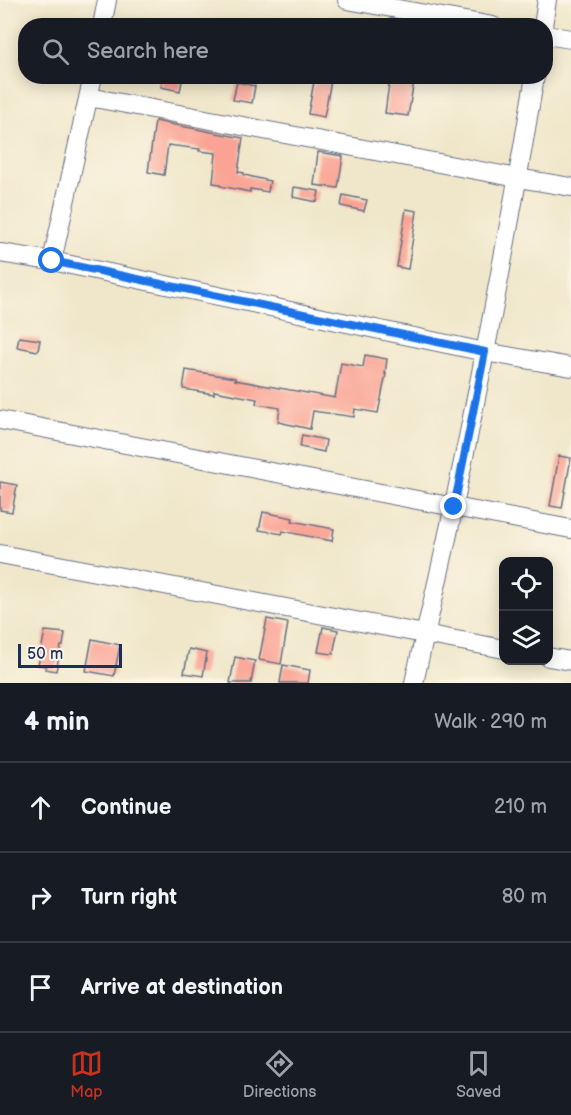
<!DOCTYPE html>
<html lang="en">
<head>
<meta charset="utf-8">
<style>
  body { margin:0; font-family:"Balsamiq Sans",sans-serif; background:#20242c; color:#f1f3f6 }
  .controls { position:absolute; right:18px; bottom:18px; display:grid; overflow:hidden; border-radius:12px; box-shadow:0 3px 15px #0003 }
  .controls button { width:54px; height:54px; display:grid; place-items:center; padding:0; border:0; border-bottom:2px solid #363941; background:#171b24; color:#f1f3f6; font:30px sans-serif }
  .scale { position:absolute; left:18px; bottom:15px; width:104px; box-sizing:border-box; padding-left:6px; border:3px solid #1b2f5e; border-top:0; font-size:16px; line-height:21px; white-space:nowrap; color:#1b2f5e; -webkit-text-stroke:4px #fcf5e5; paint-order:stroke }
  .stop { position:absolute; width:18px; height:18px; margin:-14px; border:4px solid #1a73e8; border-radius:50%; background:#fff }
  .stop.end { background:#1a73e8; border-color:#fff; box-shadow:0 2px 6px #0008 }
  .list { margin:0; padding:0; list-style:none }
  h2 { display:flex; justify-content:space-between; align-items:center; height:78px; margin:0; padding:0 24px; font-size:26px }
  h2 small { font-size:20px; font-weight:400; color:#9ea1a6 }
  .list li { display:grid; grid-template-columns:39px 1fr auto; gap:18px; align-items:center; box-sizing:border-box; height:90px; padding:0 24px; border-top:2px solid #363941 }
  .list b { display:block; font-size:22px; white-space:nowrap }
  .list em { font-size:20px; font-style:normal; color:#9ea1a6 }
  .icon { flex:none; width:33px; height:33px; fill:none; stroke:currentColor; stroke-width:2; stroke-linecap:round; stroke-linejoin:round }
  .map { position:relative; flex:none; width:571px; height:683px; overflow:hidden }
  .search { position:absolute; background:#171b24; box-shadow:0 3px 15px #0003; left:18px; right:18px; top:18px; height:66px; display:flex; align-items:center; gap:15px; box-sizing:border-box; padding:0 21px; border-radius:24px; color:#9ea1a6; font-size:22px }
  .sheet { height:348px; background:#171b24 }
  nav { display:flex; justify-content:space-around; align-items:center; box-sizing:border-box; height:84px; border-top:2px solid #363941; background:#171b24; font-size:16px; color:#9ea1a6 }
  nav a { display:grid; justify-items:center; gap:3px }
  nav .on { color:#c8321e }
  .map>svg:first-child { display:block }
  .building { fill:#faa293 }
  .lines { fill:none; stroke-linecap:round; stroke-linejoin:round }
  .minor-casing { stroke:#666f84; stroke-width:20 }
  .minor { stroke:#fff; stroke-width:18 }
  .route { stroke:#1a73e8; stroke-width:8 }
</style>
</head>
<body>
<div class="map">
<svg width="571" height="683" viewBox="0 0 571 683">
  <rect width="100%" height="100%" fill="#fcf5e5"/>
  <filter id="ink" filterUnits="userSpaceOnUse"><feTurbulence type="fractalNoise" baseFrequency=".0167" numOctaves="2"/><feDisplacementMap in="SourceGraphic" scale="12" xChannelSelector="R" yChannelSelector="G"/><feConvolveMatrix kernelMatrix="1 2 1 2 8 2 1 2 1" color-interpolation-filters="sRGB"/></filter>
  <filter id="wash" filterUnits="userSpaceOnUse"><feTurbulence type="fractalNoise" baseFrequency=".008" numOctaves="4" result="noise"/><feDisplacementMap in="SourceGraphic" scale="24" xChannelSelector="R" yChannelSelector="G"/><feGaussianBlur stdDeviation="1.35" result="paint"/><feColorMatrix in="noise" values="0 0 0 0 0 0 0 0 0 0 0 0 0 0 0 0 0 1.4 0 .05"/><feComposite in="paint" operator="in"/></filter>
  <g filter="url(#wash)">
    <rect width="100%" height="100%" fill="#f0e7ca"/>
    <g id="blocks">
      <path class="building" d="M163 76H183L180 91 161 87Z
        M315 76H332L324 117 308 114Z
        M390 77 414 81 408 116 385 113Z
        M237 82 255 86 252 103 233 100Z
        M155 121 243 138 238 172 244 173V175L270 181 268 192 250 189V192L220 186V184L213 183 216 153 199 151 200 149 168 145 164 175 148 172Z
        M318 152 343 156 338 188 314 185Z
        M294 187 319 191 317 202 293 197Z
        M343 195 367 200 364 211 341 206Z
        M406 209 417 211 408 269 397 267Z
        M19 337 40 340 38 351 17 347Z
        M365 355 387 359 385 374H386L378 413 355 409 354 417 313 411 310 429 278 422 280 408 256 404 257 399 214 391V394L183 389 186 370 235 378V380L335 398 341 363 363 367Z
        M302 435 326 440 324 452 300 447Z
        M559 456 571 458 562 508 550 506Z
        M0 482 17 485 12 512 0 510Z
        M263 512 293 518 292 521 334 529 332 541 283 531 282 534 259 530Z
        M267 619 288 623 281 664 259 660Z
        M323 627 338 630 333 654 318 652Z
        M45 631 65 633 63 646H61L56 671 45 669 46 666 38 665Z
        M92 639 120 645 114 676 86 671Z
        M189 649 207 653 203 676 184 673Z
        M235 657 255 661 251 683H230Z
        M283 665 310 670 308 683H280Z"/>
    </g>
  </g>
  <g filter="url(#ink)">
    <use href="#blocks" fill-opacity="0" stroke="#666f84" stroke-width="1.5"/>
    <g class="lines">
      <g class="minor-casing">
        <path id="minor" d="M347 0 493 26
          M102 26 107 0
          M543 26 547 0
          M546 35 571 39
          M89 97 518 178 571 187
          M0 253 52 261 485 352 571 367
          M52 261 93 76
          M0 420 454 507 571 529
          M0 554 504 649
          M548 657 571 661
          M414 683C427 624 442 565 454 505 484 363 511 220 535 76"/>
      </g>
      <use href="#minor" class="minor"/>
    </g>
  </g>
  <g class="lines" filter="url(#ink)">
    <path class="route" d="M52 261 485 352 454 507"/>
  </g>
</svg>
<div class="controls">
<button><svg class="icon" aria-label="locate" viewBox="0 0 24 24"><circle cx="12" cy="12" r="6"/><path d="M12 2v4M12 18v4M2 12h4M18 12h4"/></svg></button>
<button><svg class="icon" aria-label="layers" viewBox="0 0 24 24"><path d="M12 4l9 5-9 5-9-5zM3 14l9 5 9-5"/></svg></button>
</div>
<div class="scale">50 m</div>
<div class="stop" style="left:52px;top:261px"></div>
<div class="stop end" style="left:454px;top:507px"></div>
<div class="search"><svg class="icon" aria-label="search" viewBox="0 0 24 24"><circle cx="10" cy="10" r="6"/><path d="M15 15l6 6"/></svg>Search here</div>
</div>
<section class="sheet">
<h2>4 min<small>Walk · 290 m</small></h2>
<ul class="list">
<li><svg class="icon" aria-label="ahead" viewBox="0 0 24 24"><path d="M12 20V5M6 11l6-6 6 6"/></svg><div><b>Continue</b></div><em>210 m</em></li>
<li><svg class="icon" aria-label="right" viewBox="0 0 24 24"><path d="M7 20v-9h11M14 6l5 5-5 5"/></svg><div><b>Turn right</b></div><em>80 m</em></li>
<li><svg class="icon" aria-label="arrive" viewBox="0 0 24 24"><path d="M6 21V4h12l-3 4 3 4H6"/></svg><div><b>Arrive at destination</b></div></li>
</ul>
</section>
<nav>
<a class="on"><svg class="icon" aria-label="map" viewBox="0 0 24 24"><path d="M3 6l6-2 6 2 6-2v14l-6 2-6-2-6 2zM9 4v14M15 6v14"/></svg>Map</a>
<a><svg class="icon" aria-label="directions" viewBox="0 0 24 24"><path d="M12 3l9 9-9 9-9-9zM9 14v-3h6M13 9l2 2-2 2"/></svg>Directions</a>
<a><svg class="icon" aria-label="saved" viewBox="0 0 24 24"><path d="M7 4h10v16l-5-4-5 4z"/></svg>Saved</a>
</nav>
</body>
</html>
